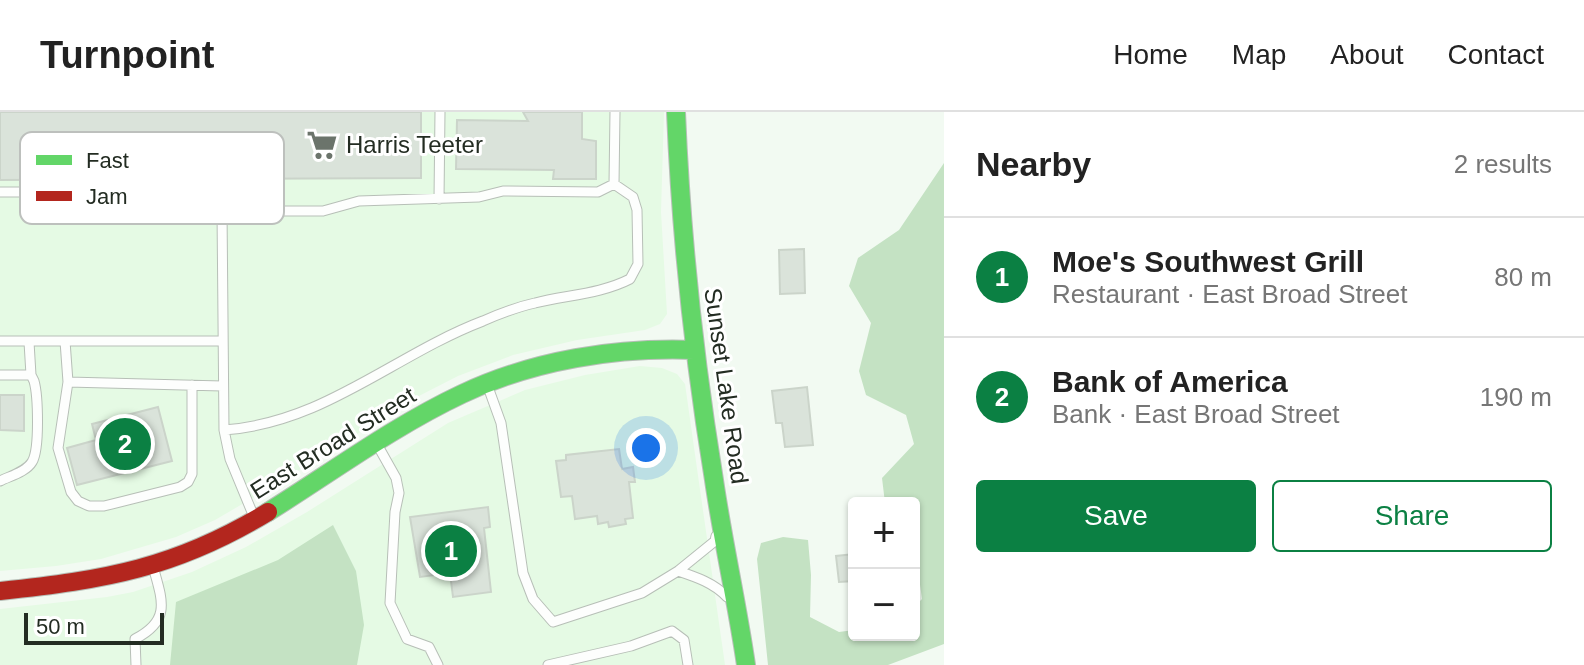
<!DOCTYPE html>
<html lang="en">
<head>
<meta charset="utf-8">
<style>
  body { margin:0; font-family:Arial,sans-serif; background:#f6f6f6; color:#222 }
  .controls { position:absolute; right:24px; bottom:24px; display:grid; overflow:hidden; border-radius:8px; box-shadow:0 2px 6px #0004 }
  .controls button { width:72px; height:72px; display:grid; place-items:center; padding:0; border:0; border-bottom:2px solid #e0e0e0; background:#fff; color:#222; font:40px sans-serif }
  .scale { position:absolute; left:24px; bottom:20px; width:140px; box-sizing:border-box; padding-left:8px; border:4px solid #232c22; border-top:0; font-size:22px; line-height:28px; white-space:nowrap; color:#232c22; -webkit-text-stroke:6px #fff; paint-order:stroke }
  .you { position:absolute; left:646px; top:336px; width:28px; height:28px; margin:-20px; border:6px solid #fff; border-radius:50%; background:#1a73e8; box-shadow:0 0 0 12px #1a73e833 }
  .badge { display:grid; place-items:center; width:52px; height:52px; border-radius:50%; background:#0b8043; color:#fff; font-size:26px; font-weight:700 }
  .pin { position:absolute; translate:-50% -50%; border:4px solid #fff; box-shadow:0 2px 8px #0006 }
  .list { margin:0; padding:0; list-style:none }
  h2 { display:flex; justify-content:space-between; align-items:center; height:104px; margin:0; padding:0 32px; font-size:34px }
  h2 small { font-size:26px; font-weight:400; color:#767676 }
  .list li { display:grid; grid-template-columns:52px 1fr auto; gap:24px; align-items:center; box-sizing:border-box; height:120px; padding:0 32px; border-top:2px solid #e0e0e0 }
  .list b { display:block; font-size:30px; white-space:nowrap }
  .list p { margin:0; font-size:26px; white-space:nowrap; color:#767676 }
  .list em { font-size:26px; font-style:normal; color:#767676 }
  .actions { display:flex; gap:16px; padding:24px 32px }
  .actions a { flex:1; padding:18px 0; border:2px solid #0b8043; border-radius:8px; text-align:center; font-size:28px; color:#0b8043 }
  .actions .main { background:#0b8043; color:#fff }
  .map { position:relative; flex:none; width:944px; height:553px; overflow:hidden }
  header { display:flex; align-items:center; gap:48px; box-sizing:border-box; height:112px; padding:0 40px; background:#fff; border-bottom:2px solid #e0e0e0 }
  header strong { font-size:38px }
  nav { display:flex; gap:44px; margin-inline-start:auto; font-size:28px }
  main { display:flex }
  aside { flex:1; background:#fff }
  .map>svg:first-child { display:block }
  .built { fill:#e5fae4 }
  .forest { fill:#c4e2c3 }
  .building { fill:#dae3da; stroke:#cbd4ca; stroke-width:2 }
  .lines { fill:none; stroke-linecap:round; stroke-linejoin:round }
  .lane-casing { stroke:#b7bfb7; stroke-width:11 }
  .fast-casing { stroke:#b7bfb7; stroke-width:20 }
  .jam-casing { stroke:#b7bfb7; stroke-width:20 }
  .lane { stroke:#fdfefd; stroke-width:9 }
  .fast { stroke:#63d668; stroke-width:18 }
  .jam { stroke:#b3261e; stroke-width:18 }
  .labels { text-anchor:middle; stroke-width:6; stroke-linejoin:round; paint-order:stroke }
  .poi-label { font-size:24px; fill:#232c22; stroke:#fff; text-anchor:start }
  .street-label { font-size:24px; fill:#232c22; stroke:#fff }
  .key { fill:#fff; stroke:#bdc0bd; stroke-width:2 }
  .key-label { font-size:22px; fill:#232c22 }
</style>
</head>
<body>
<header>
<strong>Turnpoint</strong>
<nav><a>Home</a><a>Map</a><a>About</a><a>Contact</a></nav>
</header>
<main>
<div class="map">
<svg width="944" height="553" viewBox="0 0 944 553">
  <rect width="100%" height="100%" fill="#f2faf2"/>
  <path class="built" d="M0 0H664L661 100 667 202 660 212 645 218 577 228 513 243 458 264 415 286 275 373 215 408 176 425 101 447 56 454 0 459Z
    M640 254 662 256 677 262 685 272 725 553H0V497L107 485 133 480 192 460 246 435 307 400 448 311 525 278 585 263Z"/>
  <path class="forest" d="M944 51V532L888 553H768L757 447 761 431 783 425 808 428 811 463 810 505 839 520 854 518V523H914V495L922 487 914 430V391H885L882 366 914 332 906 303 866 283 859 259 871 211 849 174 858 146 899 118Z
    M333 413 356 459 364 513 357 553H170L176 490 278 448Z"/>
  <path class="building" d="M0 0H421V66L0 68Z
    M523 0H582V27L596 29V67H553L554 58 456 57 457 8 528 9Z
    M804 137 805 181 780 182 779 138Z
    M807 275 813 333 785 335 782 311H776L772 279Z
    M0 283H24V319L0 318Z
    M158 295 172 349 77 373 67 336 96 328 92 312Z
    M619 337 622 357 633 355 635 370H629L633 406 625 407 626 412 609 415 608 410 598 412 597 404 575 407 572 384 561 385 556 349 566 348V343Z
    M488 395 490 415 484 416 491 480 453 485 450 461 420 465 410 405Z
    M854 442V469L839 470 836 444Z"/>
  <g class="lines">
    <g class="lane-casing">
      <path id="lane" d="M0 80H140L184 94 236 99H323L359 89 479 85 503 79 598 80 614 72 615 0
        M439 87 440 0
        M222 98 224 318 230 347 254 405
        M0 229H222
        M65 229 68 270 58 336 71 380 78 389 89 394H104L180 375 188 370 192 362V273
        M29 230 31 263
        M0 263H31L34 269C38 283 40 337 32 350 26 360 10 364 0 369
        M68 270 222 274
        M488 275 501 311 523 461 533 487 553 510 642 481 678 459 715 429 716 424
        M224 318C324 311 394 243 483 209 499 202 517 195 535 191 566 183 601 182 630 167L638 152 637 98 633 85 614 72
        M378 334 396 366 399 381 395 400 390 491 407 527 429 535 438 553
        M678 459C696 465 714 471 727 485
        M136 553 135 527C170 509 163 490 154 458
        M548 553 631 534 672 519 684 528 688 553"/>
    </g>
    <g class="fast-casing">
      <path id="fast" d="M676 0C681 123 694 246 714 368 723 430 737 491 746 553
        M268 400C332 360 394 314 462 282 534 248 616 235 695 238"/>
    </g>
    <g class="jam-casing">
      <path id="jam" d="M0 479C105 468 176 456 268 400"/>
    </g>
    <use href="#lane" class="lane"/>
    <use href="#fast" class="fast"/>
    <use href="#jam" class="jam"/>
  </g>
  <defs>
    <g id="supermarket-bare" transform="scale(2.4)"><path d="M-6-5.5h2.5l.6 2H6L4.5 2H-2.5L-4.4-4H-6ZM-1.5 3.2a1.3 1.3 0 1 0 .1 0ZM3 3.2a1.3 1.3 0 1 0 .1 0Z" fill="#6b746b" stroke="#fff" stroke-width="2.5" paint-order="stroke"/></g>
  </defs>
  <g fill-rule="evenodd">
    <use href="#supermarket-bare" x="322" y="33"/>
  </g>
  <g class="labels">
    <g class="poi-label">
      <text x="346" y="41">Harris Teeter</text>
    </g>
    <g class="street-label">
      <text transform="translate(726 274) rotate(82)" y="8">Sunset Lake Road</text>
      <text transform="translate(333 331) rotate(-32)" y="8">East Broad Street</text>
    </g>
  </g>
  <rect x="20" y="20" width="264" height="92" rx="12" class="key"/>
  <rect x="36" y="43" width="36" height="10" fill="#63d668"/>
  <rect x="36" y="79" width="36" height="10" fill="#b3261e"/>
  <g class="key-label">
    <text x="86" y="56">Fast</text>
    <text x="86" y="92">Jam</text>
  </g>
</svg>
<div class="controls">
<button>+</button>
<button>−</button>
</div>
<div class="scale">50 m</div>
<div class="you"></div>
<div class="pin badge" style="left:451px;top:439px">1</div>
<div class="pin badge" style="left:125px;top:332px">2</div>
</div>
<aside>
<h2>Nearby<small>2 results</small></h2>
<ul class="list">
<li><span class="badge">1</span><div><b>Moe's Southwest Grill</b><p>Restaurant · East Broad Street</p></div><em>80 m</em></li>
<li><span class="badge">2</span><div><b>Bank of America</b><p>Bank · East Broad Street</p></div><em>190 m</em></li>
</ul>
<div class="actions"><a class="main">Save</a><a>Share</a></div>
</aside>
</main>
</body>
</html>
